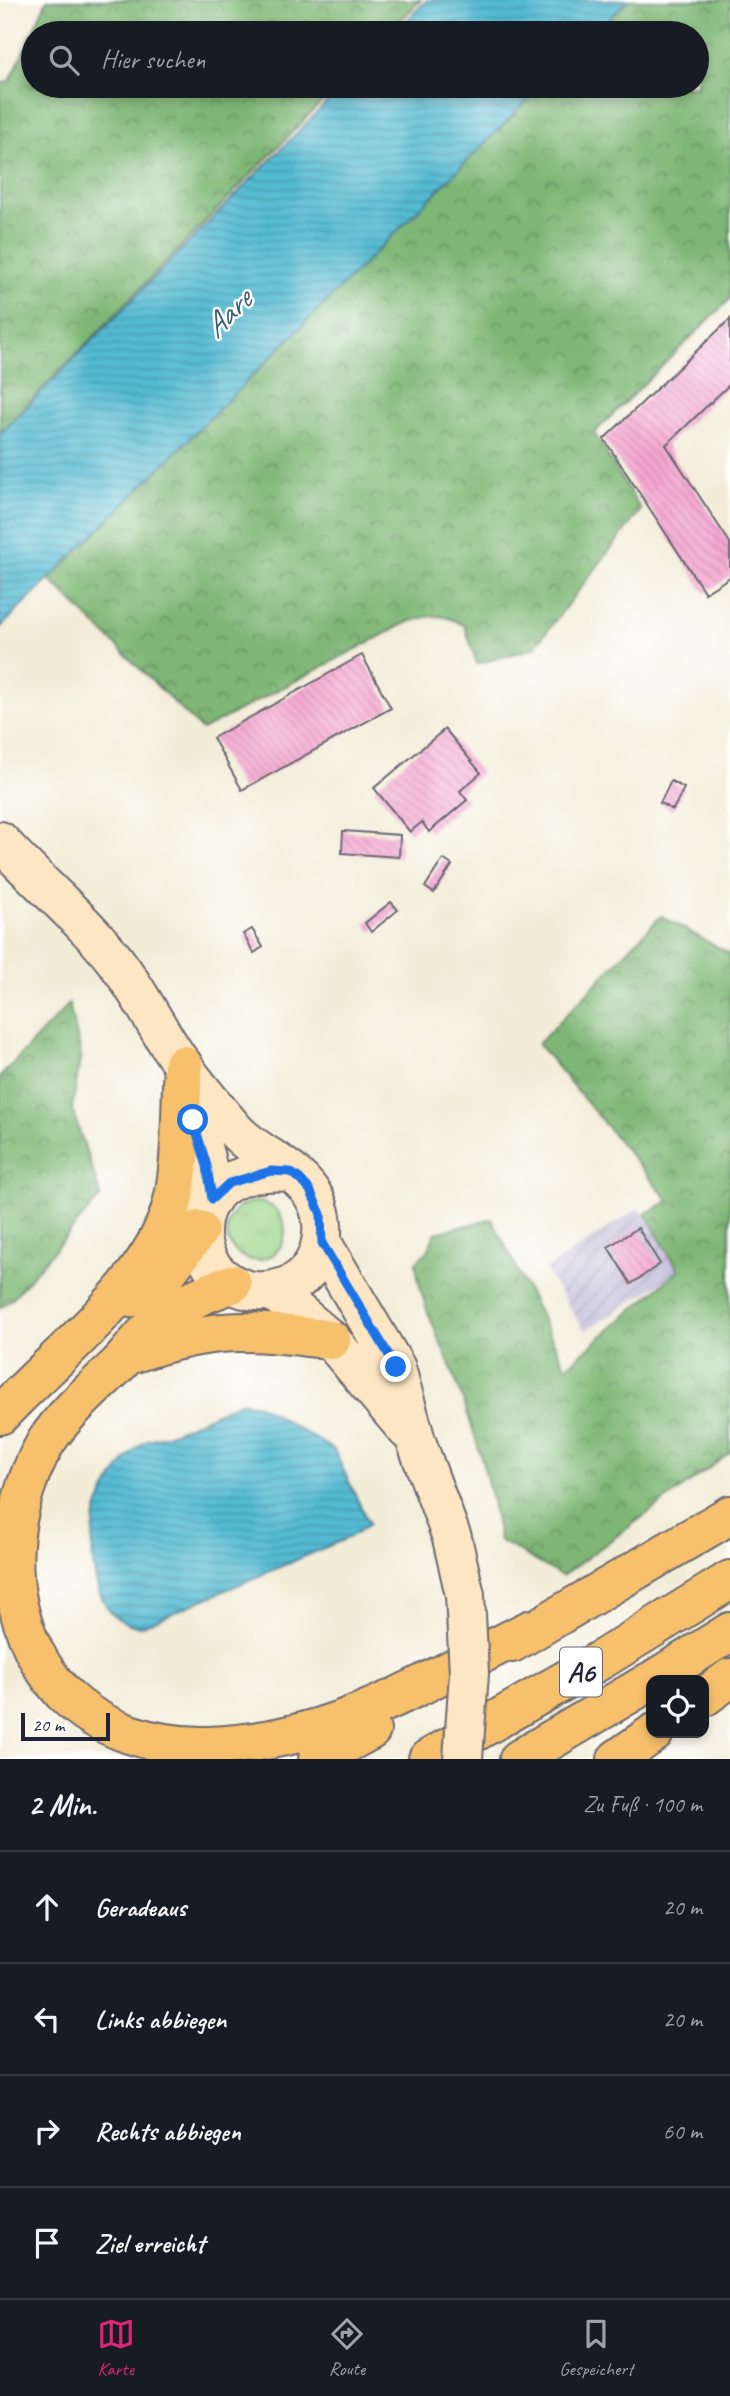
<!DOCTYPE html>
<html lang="de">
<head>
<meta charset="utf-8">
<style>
  body { margin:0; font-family:Caveat,sans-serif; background:#242831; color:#f1f3f6 }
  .controls { position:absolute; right:21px; bottom:21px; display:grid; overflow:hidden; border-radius:14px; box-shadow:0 4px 10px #0003 }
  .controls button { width:63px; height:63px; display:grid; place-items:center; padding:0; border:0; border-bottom:2px solid #363941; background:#171b24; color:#f1f3f6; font:35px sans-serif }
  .scale { position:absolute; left:21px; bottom:18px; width:89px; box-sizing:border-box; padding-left:7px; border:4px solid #22223b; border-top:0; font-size:19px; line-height:24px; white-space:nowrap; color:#22223b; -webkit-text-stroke:5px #fff; paint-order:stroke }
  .stop { position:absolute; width:21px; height:21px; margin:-16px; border:5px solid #1a73e8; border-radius:50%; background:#fff }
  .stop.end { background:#1a73e8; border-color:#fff; box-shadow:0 2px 7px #0008 }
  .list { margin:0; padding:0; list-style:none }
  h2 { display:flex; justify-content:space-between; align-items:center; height:91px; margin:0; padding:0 28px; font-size:30px }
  h2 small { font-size:23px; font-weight:400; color:#9ea1a6 }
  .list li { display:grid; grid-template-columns:46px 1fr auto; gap:21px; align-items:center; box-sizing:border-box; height:112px; padding:0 28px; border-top:2px solid #363941 }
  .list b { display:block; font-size:26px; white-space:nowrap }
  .list em { font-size:23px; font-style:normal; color:#9ea1a6 }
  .icon { flex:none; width:38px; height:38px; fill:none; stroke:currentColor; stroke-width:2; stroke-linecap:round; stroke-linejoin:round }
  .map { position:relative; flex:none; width:730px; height:1759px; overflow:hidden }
  .search { position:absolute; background:#171b24; box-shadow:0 4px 10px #0003; left:21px; right:21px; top:21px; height:77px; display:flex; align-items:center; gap:18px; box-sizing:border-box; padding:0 24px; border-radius:38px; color:#9ea1a6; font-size:26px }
  .sheet { height:539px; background:#171b24 }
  nav { display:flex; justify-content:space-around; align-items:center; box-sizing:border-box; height:98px; border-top:2px solid #363941; background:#171b24; font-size:19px; color:#9ea1a6 }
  nav a { display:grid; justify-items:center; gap:4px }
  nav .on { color:#db2777 }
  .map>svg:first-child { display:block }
  .industrial { fill:url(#industrial-furrows) }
  .grass { fill:url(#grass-tufts); stroke:#607c62; stroke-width:2 }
  .forest { fill:url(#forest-crowns); stroke:#506c58; stroke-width:2 }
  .water { fill:url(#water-rules); stroke:#3c6e87; stroke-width:2 }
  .building { fill:url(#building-back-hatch) }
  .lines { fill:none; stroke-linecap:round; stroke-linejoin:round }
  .secondary-casing { stroke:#6b6972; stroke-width:42 }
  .highway-casing { stroke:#6b6972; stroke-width:42 }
  .secondary { stroke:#fce6c4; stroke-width:38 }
  .highway { stroke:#f7c06c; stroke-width:38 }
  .secondary-bridge-casing { stroke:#6b6972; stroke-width:42; stroke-linecap:butt }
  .secondary-bridge { stroke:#fce6c4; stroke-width:38 }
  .route { stroke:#1a73e8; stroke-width:9 }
  .labels { text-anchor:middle; stroke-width:5; stroke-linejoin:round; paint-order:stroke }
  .shield { fill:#fff; stroke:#646476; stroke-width:2 }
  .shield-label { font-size:28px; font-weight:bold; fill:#22223b }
  .water-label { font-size:32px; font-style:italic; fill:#365f78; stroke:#fff }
</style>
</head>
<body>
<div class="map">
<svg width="730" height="1759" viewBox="0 0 730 1759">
  <defs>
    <pattern id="industrial-furrows" width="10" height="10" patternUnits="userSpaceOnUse" patternTransform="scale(1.75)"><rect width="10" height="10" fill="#c5c0da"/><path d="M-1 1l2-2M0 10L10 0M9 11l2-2" fill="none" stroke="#a9a5bc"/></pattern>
    <pattern id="grass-tufts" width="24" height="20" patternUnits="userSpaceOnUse" patternTransform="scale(1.75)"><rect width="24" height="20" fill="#9dd689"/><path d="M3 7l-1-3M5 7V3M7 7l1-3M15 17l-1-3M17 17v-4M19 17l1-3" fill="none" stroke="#87b777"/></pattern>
    <pattern id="forest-crowns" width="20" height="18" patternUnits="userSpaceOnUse" patternTransform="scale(1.75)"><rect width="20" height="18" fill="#7eb775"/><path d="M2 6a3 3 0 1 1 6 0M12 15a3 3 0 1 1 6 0" fill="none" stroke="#679461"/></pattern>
    <pattern id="water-rules" width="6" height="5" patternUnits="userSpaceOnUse" patternTransform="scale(1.75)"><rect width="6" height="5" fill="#55bbd3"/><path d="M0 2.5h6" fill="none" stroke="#4698ac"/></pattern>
    <pattern id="building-back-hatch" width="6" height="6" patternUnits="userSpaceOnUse" patternTransform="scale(1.75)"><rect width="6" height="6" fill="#f4a6d0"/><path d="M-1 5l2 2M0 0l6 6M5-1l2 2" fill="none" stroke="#d18fb4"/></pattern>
  </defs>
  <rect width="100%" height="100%" fill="#fff"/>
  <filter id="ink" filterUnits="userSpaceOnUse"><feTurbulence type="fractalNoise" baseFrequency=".0143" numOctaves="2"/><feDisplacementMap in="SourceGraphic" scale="14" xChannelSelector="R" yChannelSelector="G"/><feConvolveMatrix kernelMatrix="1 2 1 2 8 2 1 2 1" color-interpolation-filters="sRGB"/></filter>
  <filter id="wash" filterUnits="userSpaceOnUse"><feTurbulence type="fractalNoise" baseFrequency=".00686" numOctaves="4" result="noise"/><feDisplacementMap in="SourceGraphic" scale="28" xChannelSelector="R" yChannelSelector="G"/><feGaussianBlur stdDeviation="1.57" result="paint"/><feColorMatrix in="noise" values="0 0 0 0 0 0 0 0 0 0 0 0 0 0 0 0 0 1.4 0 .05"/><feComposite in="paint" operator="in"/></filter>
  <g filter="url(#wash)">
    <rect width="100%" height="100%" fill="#f3edd8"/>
    <path class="industrial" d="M639 1208 679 1271 585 1331 545 1270Z"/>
    <path class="grass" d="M227 1231a29 29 0 1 1 58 0a29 29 0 1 1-58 0Z"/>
    <path class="forest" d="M47 0H421L388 33H33V86H337L0 433V84L10 81Z
      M628 0H730V299L594 433 641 510 534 648 477 664 465 626C441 611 427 615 402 625L202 730 49 579 542 86H697V33H595Z
      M661 916 730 954V1453L562 1576 499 1540C491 1486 476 1435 457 1384 443 1343 419 1305 416 1262L428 1251 435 1233 492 1219 566 1367 679 1270 645 1214 669 1201 538 1044Z
      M69 1004 81 1053 72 1109 101 1196 12 1299 0 1308V1077Z"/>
    <path class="water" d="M427 0H628L595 33H394Z
      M343 86H542L0 628V434Z
      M240 1402 259 1405 334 1450 369 1524 350 1537 142 1626C90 1625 87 1548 97 1511 102 1492 128 1451 146 1441 151 1438 160 1438 166 1435 191 1425 216 1413 240 1402Z"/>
    <g id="blocks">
      <path class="building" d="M730 319V384L666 445 730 543V577L705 593 604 439Z
        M362 655 391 708 242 790 213 738Z
        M445 729 481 773 460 791 467 800 429 832 422 822 410 832 374 788Z
        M671 781 684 788 673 810 660 803Z
        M343 831 400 835 399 857 342 853Z
        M443 859 452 865 434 893 425 887Z
        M391 902 398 910 371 932 365 923Z
        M252 929 263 947 254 953 243 934Z
        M638 1228 660 1264 631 1284 608 1247Z"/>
    </g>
  </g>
  <g filter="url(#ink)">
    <use href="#blocks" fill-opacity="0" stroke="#6b6972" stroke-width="2"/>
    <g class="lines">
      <g class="secondary-casing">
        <path id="secondary" d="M0 841C37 882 80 916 114 959 141 993 158 1032 183 1066 198 1087 216 1108 233 1128 256 1156 299 1166 316 1201 330 1231 320 1273 287 1286 269 1293 249 1294 231 1283 197 1264 190 1216 220 1189 238 1173 268 1170 290 1172
          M187 1088 207 1166 212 1199
          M322 1243 396 1368 416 1441 452 1538 465 1595
          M273 1291 331 1340 407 1430"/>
      </g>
      <g class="highway-casing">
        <path id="highway" d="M232 1284C198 1295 171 1308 146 1333 136 1343 128 1355 118 1365 93 1389 65 1413 46 1442 0 1521 0 1624 63 1693 101 1731 154 1747 208 1746 336 1742 421 1682 532 1629
          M129 1298 165 1275 199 1230
          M132 1354C212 1326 248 1329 331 1340
          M0 1415C53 1358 143 1290 169 1215 183 1175 180 1109 183 1065
          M512 1643 730 1515
          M653 1680 730 1632
          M704 1697 730 1678
          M318 1759 371 1730
          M428 1759 604 1658 730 1580
          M519 1759 651 1681
          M617 1759 654 1733"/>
      </g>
      <use href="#secondary" class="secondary"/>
      <use href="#highway" class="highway"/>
      <g class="secondary-bridge-casing">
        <path id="secondary-bridge" d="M463 1759 469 1673 465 1595"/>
      </g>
      <use href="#secondary-bridge" class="secondary-bridge"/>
    </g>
  </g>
  <g class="lines" filter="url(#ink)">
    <path class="route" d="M193 1120 207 1166 212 1199 229 1183 271 1171 290 1172 300 1179 310 1190 321 1214 322 1243 396 1367"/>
  </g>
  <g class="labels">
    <rect class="shield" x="560" y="1647.5" width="42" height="49" rx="5"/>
    <g class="shield-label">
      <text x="581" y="1682">A6</text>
    </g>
    <g class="water-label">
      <text transform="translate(227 313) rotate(-45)" y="11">Aare</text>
    </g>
  </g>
</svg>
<div class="controls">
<button><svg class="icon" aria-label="locate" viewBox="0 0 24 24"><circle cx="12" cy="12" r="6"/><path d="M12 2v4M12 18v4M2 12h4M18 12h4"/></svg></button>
</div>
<div class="scale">20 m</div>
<div class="stop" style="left:193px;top:1120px"></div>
<div class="stop end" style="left:396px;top:1367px"></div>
<div class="search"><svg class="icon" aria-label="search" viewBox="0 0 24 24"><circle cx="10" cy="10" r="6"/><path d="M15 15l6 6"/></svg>Hier suchen</div>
</div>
<section class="sheet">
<h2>2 Min.<small>Zu Fuß · 100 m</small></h2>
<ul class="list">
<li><svg class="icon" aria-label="ahead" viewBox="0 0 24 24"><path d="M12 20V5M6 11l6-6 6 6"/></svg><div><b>Geradeaus</b></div><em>20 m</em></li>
<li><svg class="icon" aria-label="left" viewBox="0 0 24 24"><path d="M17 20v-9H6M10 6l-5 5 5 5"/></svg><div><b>Links abbiegen</b></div><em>20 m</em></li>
<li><svg class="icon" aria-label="right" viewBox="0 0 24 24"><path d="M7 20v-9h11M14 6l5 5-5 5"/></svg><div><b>Rechts abbiegen</b></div><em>60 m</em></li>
<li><svg class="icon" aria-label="arrive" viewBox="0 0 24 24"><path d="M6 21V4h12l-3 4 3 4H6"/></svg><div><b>Ziel erreicht</b></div></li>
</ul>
</section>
<nav>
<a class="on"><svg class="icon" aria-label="map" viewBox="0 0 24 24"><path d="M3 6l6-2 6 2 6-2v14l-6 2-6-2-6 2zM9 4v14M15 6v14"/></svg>Karte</a>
<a><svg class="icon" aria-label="directions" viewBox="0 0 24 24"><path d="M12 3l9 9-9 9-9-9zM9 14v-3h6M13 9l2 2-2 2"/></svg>Route</a>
<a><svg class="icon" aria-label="saved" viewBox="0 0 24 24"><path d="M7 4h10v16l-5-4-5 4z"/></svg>Gespeichert</a>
</nav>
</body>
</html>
